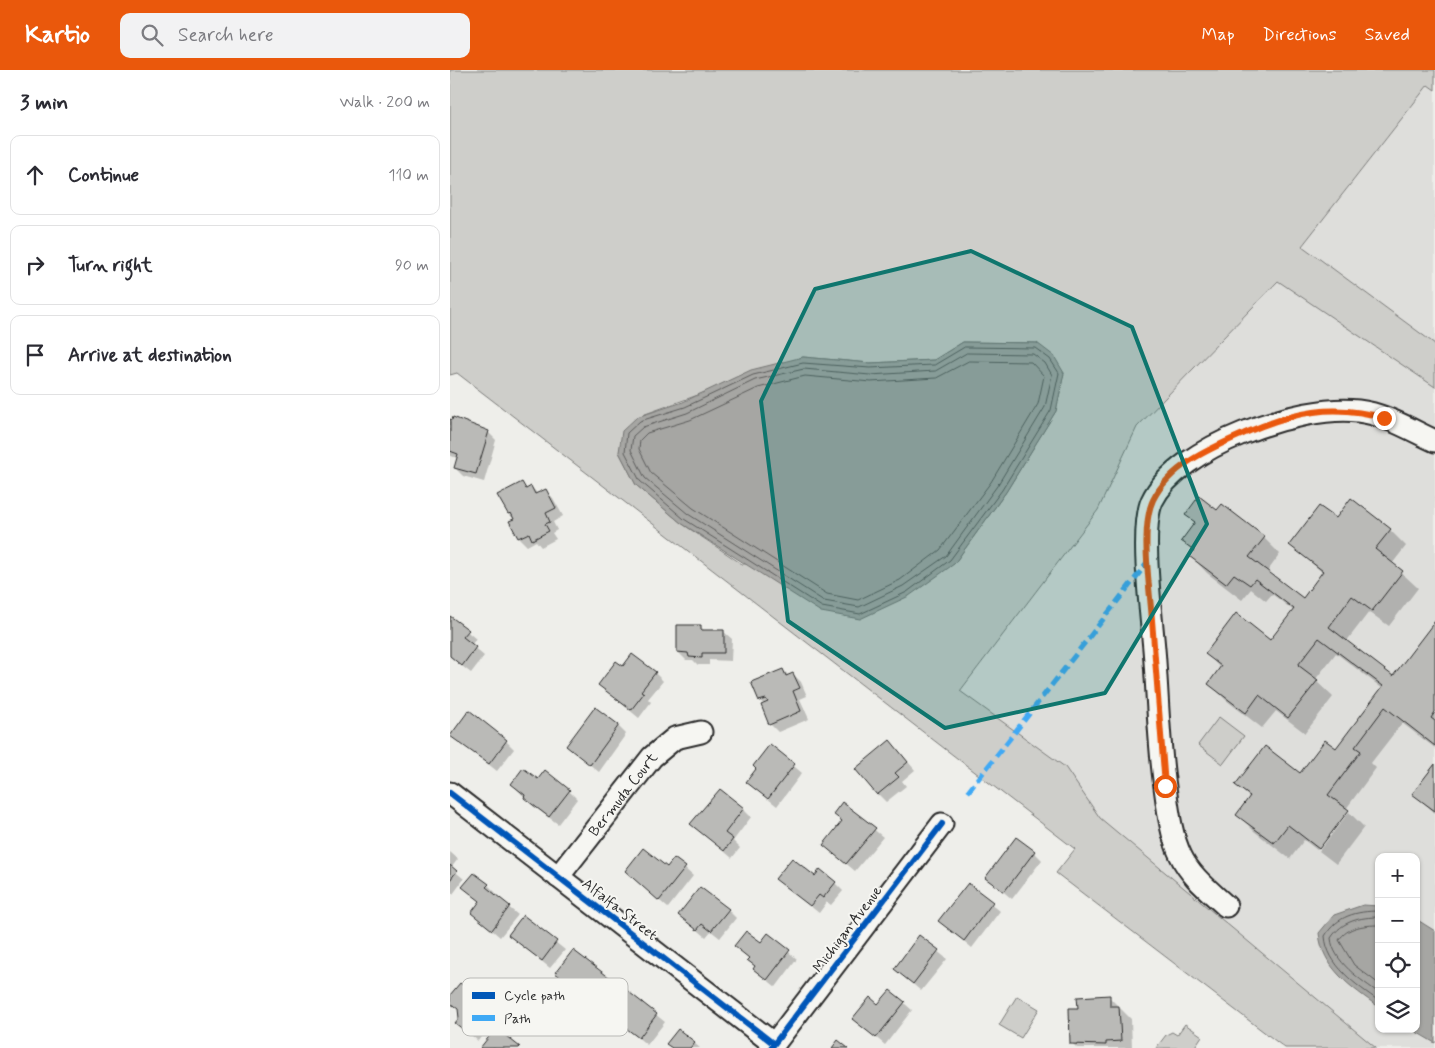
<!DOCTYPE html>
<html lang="en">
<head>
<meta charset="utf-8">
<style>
  body { margin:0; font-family:Mynerve,sans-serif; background:#f2f2f3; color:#2b2b33 }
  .controls { position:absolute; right:15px; bottom:15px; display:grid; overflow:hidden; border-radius:10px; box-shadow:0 1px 4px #0004 }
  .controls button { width:45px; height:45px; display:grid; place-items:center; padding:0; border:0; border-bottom:1px solid #e1e1e2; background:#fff; color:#2b2b33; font:25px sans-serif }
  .stop { position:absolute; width:15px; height:15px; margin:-11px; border:4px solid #ea580c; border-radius:50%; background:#fff }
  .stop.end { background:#ea580c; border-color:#fff; box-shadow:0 1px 5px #0008 }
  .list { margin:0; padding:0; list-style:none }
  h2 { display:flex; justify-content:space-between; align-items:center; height:65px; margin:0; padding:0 20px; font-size:21px }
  h2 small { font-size:16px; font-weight:400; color:#7c7c81 }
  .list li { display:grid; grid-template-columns:32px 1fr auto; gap:15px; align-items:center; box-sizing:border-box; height:80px; margin:0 10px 10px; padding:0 10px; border:1px solid #e1e1e2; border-radius:10px }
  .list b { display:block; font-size:19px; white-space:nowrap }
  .list em { font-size:16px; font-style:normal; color:#7c7c81 }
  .icon { flex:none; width:28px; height:28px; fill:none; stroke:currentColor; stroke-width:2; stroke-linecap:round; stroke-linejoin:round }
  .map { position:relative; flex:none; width:985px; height:978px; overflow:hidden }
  header { display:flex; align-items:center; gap:30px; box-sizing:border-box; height:70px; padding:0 25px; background:#ea580c; color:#fff }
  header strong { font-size:24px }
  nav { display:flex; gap:28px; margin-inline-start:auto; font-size:18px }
  .search { width:350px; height:45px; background:#f2f2f3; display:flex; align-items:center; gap:12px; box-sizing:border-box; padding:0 18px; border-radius:10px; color:#7c7c81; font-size:19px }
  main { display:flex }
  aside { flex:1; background:#fff }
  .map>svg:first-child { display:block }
  .built { fill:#dededb; fill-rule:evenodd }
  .green { fill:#cececa; stroke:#7c7c7a; fill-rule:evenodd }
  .water { fill:#a6a6a3; stroke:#757573 }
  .shadow { fill:#0003 }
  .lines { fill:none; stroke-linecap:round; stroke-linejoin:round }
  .shore { stroke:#5c5c5b; stroke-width:1 }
  .building { fill:#babab7; stroke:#2b2b2b }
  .minor-casing { stroke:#2b2b2b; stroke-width:25 }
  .minor { stroke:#f6f6f2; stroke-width:21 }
  .quiet { stroke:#3fa9f5; stroke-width:5; stroke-dasharray:10 5; stroke-linecap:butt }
  .cycleway-casing { stroke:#f6f6f2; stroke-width:9 }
  .cycleway { stroke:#0057b8; stroke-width:6 }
  .route { stroke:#ea580c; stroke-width:6 }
  .marked { fill:#0f766e; fill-opacity:0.2; stroke:#0f766e; stroke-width:4; stroke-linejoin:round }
  .labels { text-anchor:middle; stroke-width:4; stroke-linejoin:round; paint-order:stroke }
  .street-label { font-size:15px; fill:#2b2b2b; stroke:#f6f6f2 }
  .key { fill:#f6f6f2; stroke:#b9b9b6; stroke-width:1 }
  .key-label { font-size:14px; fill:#2b2b2b }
</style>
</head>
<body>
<header>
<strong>Kartio</strong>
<div class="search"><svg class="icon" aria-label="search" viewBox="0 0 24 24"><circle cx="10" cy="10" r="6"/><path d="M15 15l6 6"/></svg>Search here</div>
<nav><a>Map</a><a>Directions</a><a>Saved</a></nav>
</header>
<main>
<aside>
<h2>3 min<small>Walk · 200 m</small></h2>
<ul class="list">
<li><svg class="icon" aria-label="ahead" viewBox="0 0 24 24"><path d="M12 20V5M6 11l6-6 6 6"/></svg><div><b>Continue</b></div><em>110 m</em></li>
<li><svg class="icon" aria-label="right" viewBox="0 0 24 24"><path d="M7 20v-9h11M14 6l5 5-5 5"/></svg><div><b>Turn right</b></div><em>90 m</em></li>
<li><svg class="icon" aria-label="arrive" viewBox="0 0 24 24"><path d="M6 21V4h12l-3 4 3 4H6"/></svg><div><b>Arrive at destination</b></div></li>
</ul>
</aside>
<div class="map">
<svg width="985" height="978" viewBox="0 0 985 978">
  <rect width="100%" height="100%" fill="#eeeeea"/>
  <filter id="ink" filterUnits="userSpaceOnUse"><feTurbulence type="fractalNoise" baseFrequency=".02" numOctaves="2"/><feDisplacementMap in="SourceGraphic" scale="10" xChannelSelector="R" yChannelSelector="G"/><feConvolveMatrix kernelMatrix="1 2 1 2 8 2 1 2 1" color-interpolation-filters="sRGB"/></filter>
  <g filter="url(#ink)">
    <path class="built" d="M978 15 985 20V978H884L510 621 648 440 687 357 828 211 852 176ZM929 787H966V959H929Z"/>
    <path class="green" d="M0 0H985V20L978 15 852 176 985 274V317L828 211 687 357 648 440 510 621 615 697 650 748 926 978H835L606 803 625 779 7 303 0 305ZM513 272 587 273 614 303 606 341 556 422 504 494H292L231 453 186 415 169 382 187 347 353 287 420 293 484 290Z
      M769 647 794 666 773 694 748 675Z
      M567 926 589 939 571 968 549 955Z
      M735 954 752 966 744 978H706L716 965 722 962 727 965Z"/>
    <path class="water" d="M513 272 587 273 604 286 614 303 606 341 556 422 504 494 459 526 410 549 371 542 231 453 186 415 169 382 172 361 187 347 233 332 301 300 353 287 420 293 484 290Z
      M913 835 929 836V937C902 918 872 898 869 863L884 845Z
      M966 849 985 861V973L961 959H966Z"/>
    <path class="shadow" d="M0 351 38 362 46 370 34 412 13 406 5 398 8 388 0 386Z
      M71 413 77 419 81 417 88 424 95 420 103 428 113 446 103 452 107 460 102 463 106 469 91 477 86 471 77 476 69 468 61 452 65 450 59 444Z
      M767 441 814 468 830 484 817 502 853 530 873 503 841 475 886 450 940 460 956 476 942 494 968 518 939 556 919 542 896 572 943 608 985 553V678L952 653 921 693 926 698 896 739 898 741 867 780 854 770 840 789 804 761 787 744 800 728 787 715 850 705 886 680 933 619 886 583 865 610 883 627 855 663 826 641 812 658 776 630 760 614 771 599 757 584 821 571 844 541 822 524 816 531 801 519 792 530 757 503 741 486 744 482 733 471 746 454 737 444Z
      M0 547 26 569 21 575 34 586 21 603 0 587Z
      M250 556 255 561H273L282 569 281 591 259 590V595H248L243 590H236L228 582Z
      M173 598 205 603 213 611 198 629 201 632 189 648 149 615Z
      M333 600 339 606 343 604 351 612 357 626 350 629 359 649 328 662 320 654 315 635 310 631 303 613Z
      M168 656 176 664 149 702 117 676Z
      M1 665 56 671 64 679 47 701Z
      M320 676 352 703 327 736 297 712Z
      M448 680 465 700 452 711 456 716 436 732 428 724Z
      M985 696V743L964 724Z
      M88 711 119 721 127 729 108 754 83 736 62 714Z
      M393 734 433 767 405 801 374 775 392 752 385 744Z
      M293 739 301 747 283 771 290 778 282 788 242 754Z
      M899 742 914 757 886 794 869 781Z
      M0 782 8 789 1 798 14 809 3 824 0 821Z
      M584 782 592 790 562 829 536 807Z
      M225 790 243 806 218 838 195 818Z
      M365 808 385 813 393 821 381 835 377 832 369 843 335 816Z
      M38 815 46 823 44 825 68 845 50 867 22 843 31 832 14 817Z
      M518 815 550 841 522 878 490 851Z
      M278 840 286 848 270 868 261 861 256 867 230 845Z
      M74 847 115 880 100 898 59 865Z
      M318 865 347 889 326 917 304 899 306 897 300 889 286 876 311 874Z
      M470 867 497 889 471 921 445 899Z
      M123 882 167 917 151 938 107 903Z
      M10 914 47 945 28 971 7 953 10 949 9 940 0 932V927Z
      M175 920 215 952 197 975 158 943Z
      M659 927 681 949 682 978H627L622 973 629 939Z
      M454 933 462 940 435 975 404 949 429 936Z
      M244 973 250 978H222Z"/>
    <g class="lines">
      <path class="shore" d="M515 277 585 278 600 289 609 303 601 340 552 420 500 490 457 522 410 544 372 537 234 449 190 411 175 382 177 363 190 351 235 337 303 305 353 293 420 298 484 295Z
        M517 283 583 284 595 293 602 305 595 337 547 416 496 486 453 516 409 537 374 531 238 444 195 408 181 380 183 366 193 357 237 343 305 310 354 299 420 305 485 301Z
        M519 291 581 292 594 306 588 334 541 412 490 480 450 510 408 530 377 524 243 438 201 403 189 379 190 370 197 363 240 350 308 318 355 306 421 312 486 308Z
        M929 841C906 841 887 846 875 866 877 895 906 915 929 931
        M929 847C910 847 892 851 881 868 883 892 911 910 929 923
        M929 855C914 855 897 857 889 870L904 895 929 914"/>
    </g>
    <path class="building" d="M3 347 39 361 26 404 4 398 8 384 0 381V349L2 350Z
      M72 412 76 419 81 416 85 424 96 419 106 438 96 443 100 452 95 454 99 461 82 470 79 463 68 468 59 451 64 449 61 443 58 444 47 425Z
      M749 426 767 440 772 434 815 467 799 487 853 528 873 501 839 475 869 436 886 448 901 428 941 459 925 479 953 501 922 541 902 526 879 557 943 606 985 551V642L981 648 985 651V676L935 637 905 677 911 681 878 725 899 740 869 779 838 755 824 773 786 745 800 726 785 715 815 676 850 703 875 670 886 678 933 616 869 568 848 595 868 610 838 648 809 625 796 643 758 614 771 596 755 584 786 543 820 570 844 539 805 509 800 515 784 504 776 514 739 486 744 480 731 471 745 452 735 445Z
      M0 546 19 560 13 567 26 577 12 596 0 586Z
      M227 555H251V560H274V583H252V588L239 587 238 583 227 582Z
      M182 584 206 602 191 621 194 623 181 640 148 615 166 591 173 596Z
      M333 599 336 606 343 603 350 618 343 621 351 641 319 655 311 635 318 632 316 629 309 631 301 612Z
      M145 637 169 655 140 695 116 676Z
      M19 640 57 670 39 694 0 666Z
      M440 670 458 692 445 703 449 707 427 725 405 699Z
      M320 674 345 694 318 729 296 712 306 699 303 696Z
      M985 694V741L962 724Z
      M73 698 88 709 95 700 120 720 99 747 74 728 75 725 61 714Z
      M270 719 294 738 275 763 283 769 274 781 240 754Z
      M392 732 426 758 396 794 373 775 392 751 383 744Z
      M566 767 585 781 554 822 535 808Z
      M193 778 217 797 224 788 236 797 209 831 175 801Z
      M342 788 365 806 370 799 386 812 373 828 369 825 360 836 325 809Z
      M0 795 7 801 0 810Z
      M24 803 39 814 36 817 60 836 42 860 21 843 30 831 12 817Z
      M518 813 543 832 514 871 488 851Z
      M250 817 279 839 261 861 252 854 247 860 228 845Z
      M73 845 107 871 92 891 58 865Z
      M296 861 311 872 318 863 340 880 317 910 303 899 305 896 297 890 299 888 284 876Z
      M469 865 489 880 463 914 444 899Z
      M123 880 160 908 143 931 105 903Z
      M10 913 40 936 19 964 5 953 9 948 8 939 0 933V925Z
      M175 919 207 944 189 968 156 943Z
      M440 920 455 932 426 968 402 949 420 927 428 934Z
      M660 925V936H669L671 971 656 972V975L620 974 619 938H628L627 927Z
      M46 958 70 977 69 978H30Z
      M228 959 245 972 240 978H222L216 974Z
      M388 970 398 978H382Z"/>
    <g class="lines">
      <g class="minor-casing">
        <g id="minor">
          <path d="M0 723 324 974"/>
          <path id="s1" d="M108 807 202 687 225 668 251 662"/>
          <path d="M776 836C760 821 741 807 731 786 721 766 718 739 715 717 709 676 708 634 705 592 703 556 689 461 702 431 728 376 851 334 908 341 935 344 961 360 985 371"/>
          <path d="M321 978 492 754"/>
        </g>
      </g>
      <use href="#minor" class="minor"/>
      <path class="quiet" d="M518 722 698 492"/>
      <g class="cycleway-casing">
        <path id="cycleway" d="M0 723 324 974
          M321 978 492 754"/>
      </g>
      <use href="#cycleway" class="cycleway"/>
    </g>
  </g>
  <g class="lines" filter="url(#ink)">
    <path class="route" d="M715 716C711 661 706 606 702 550 700 520 690 457 703 430 720 395 761 378 795 363 843 342 884 333 934 348"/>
  </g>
  <path class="marked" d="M521 181 682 257 757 454 655 623 495 658 338 551 311 331 365 219Z"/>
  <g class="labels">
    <g class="street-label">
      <text dy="5" stroke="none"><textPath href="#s1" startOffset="105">Bermuda Court</textPath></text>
      <text transform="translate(170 839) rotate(38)" y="5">Alfalfa Street</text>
      <text transform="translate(397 859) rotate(-53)" y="5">Michigan Avenue</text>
    </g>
  </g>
  <rect x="12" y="908" width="166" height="58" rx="8" class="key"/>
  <rect x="22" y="922" width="23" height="7" fill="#0057b8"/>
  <rect x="22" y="945" width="23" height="6" fill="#3fa9f5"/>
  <g class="key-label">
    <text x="54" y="930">Cycle path</text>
    <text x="54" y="953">Path</text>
  </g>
</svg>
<div class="controls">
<button>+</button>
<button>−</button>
<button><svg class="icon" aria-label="locate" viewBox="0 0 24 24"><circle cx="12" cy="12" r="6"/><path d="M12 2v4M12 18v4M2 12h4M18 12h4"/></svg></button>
<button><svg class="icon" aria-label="layers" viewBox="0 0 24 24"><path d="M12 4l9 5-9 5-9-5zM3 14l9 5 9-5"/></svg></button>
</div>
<div class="stop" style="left:715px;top:716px"></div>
<div class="stop end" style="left:934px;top:348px"></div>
</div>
</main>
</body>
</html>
